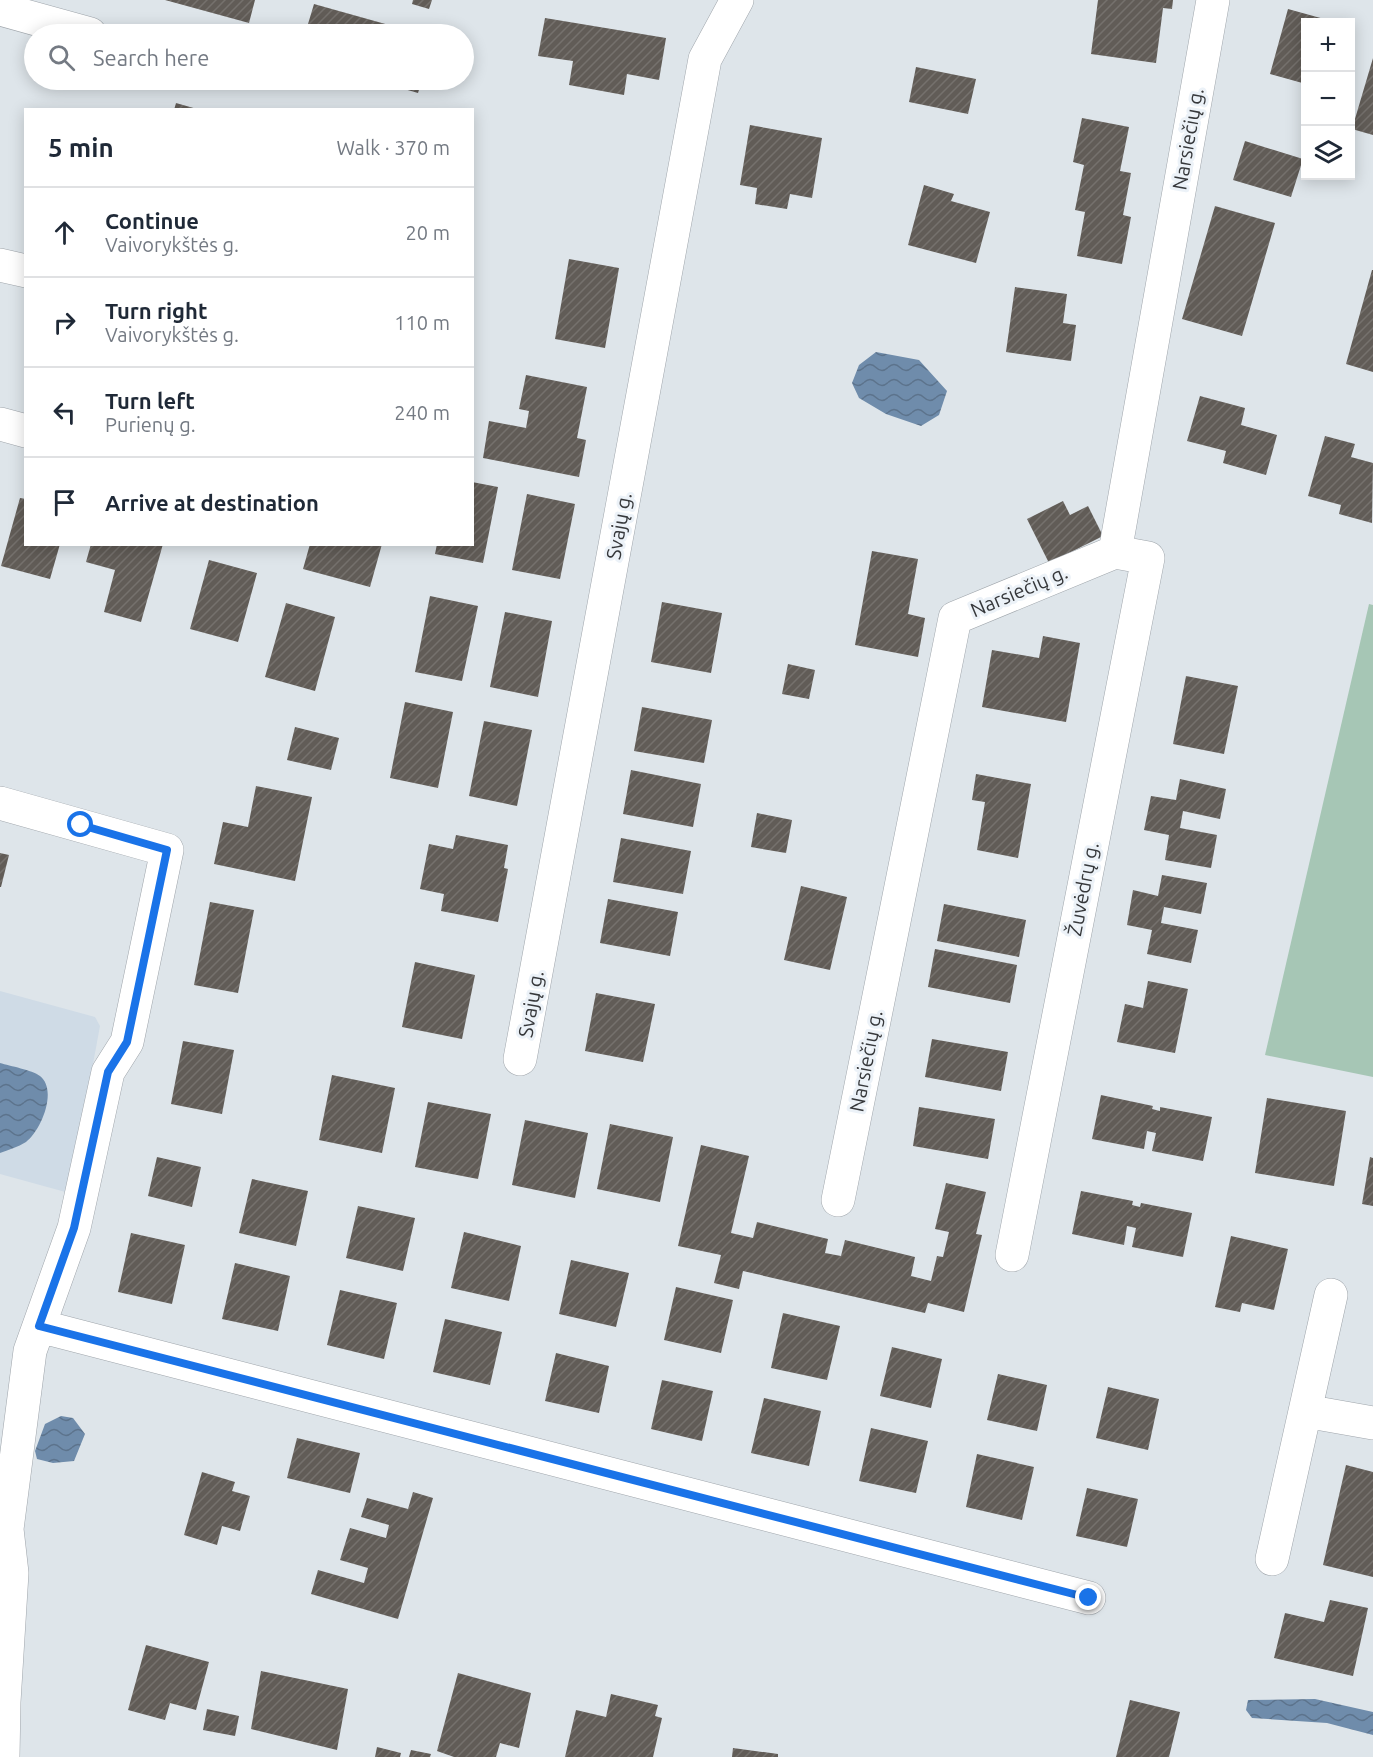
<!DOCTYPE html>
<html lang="en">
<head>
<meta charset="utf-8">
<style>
  body { margin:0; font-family:Ubuntu,sans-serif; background:#f6f6f7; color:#1f2937 }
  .controls { position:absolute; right:18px; top:18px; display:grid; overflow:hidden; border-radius:0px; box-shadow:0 3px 15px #0003 }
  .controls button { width:54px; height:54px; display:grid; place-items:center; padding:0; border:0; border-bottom:2px solid #e0e1e3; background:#fff; color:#1f2937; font:30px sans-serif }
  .stop { position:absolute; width:18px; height:18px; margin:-14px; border:4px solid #1a73e8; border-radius:50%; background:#fff }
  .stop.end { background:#1a73e8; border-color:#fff; box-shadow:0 2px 6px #0008 }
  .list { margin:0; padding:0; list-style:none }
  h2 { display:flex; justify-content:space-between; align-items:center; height:78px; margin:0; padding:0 24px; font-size:26px }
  h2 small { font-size:20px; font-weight:400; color:#747a83 }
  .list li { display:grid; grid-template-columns:39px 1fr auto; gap:18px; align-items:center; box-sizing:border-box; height:90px; padding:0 24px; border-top:2px solid #e0e1e3 }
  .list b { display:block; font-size:22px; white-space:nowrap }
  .list p { margin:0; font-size:20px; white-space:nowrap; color:#747a83 }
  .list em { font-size:20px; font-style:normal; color:#747a83 }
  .icon { flex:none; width:33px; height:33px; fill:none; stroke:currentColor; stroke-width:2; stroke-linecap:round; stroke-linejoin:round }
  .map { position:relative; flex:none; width:1373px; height:1757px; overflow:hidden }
  .search { position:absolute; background:#fff; box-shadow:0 3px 15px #0003; left:24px; top:24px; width:450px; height:66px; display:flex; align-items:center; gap:15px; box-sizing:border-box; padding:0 21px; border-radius:33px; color:#747a83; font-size:22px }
  .panel { position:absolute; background:#fff; box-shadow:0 3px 15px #0003; left:24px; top:108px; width:450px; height:438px; border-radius:0px }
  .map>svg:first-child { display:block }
  .built { fill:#cfdbe6 }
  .grass { fill:#a6c6b5 }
  .water { fill:url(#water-waves) }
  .building { fill:url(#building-hatch) }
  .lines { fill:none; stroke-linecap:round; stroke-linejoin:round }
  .minor-casing { stroke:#9fa5ab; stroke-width:34 }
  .minor { stroke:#fff; stroke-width:33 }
  .route { stroke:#1a73e8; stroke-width:8 }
  .labels { text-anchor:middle; stroke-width:6; stroke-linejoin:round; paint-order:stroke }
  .street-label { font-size:20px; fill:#36383b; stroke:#ecf2f8 }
</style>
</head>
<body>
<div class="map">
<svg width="1373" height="1757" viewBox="0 0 1373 1757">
  <defs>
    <pattern id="water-waves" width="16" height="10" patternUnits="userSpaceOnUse" patternTransform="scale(1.5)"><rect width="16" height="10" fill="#6f8cab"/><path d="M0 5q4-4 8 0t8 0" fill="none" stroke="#5c738c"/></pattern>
    <pattern id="building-hatch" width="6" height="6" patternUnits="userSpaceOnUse" patternTransform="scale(1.5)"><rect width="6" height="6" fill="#615c57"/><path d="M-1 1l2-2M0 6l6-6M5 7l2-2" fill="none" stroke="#75716d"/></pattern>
  </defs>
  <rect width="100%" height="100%" fill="#dee5ea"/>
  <path class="built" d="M0 991 95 1017 100 1026 69 1193 0 1174Z"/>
  <path class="grass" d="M1369 604 1373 605V1077L1265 1055Z"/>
  <path class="water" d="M876 352 919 360 947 391 939 415 921 426 886 414 859 398 852 383 859 365Z
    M0 1063C10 1066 32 1070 40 1076 58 1090 41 1131 26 1142 18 1147 8 1150 0 1153Z
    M61 1416 73 1418 85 1434 74 1461 53 1463 37 1459 35 1451 45 1424Z
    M1315 1699 1373 1712V1735L1327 1723 1252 1718 1246 1710 1248 1700Z"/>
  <path class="building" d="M165 0H255L249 23Z
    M413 0H432L429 9 412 4Z
    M1098 0H1173L1172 9 1163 8 1156 63 1091 54Z
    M314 4 421 34H305Z
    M1288 9 1335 22H1306V84L1270 74Z
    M545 18 666 38 659 80 627 74 624 95 569 85 573 61 538 56Z
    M1373 58V135L1352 129Z
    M916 67 976 79 968 114 909 102Z
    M373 80H422L418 93Z
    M176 103 197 109V110H174Z
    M1082 118 1129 127 1120 171 1131 173 1123 215 1131 217 1122 264 1077 256 1085 212 1075 210 1084 165 1073 162Z
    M750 125 822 138 812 198 790 194 787 209 755 204 757 188 740 185Z
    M1245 141 1303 159 1291 197 1233 180Z
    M924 185 954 194 951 201 990 212 976 263 908 245Z
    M1215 206 1275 223 1242 336 1182 319Z
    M569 259 619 268 605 348 555 339Z
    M1372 270H1373V372L1346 364Z
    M1015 287 1067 294 1063 323 1076 325 1071 361 1006 352Z
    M526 375 587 387 577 438 586 440 579 477 483 458 489 421 526 428 529 411 519 409Z
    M1200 396 1245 408 1241 425 1277 435 1266 475 1223 463 1226 451 1187 441Z
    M1325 436 1355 444 1351 457 1373 463 1372 523 1339 514 1341 505 1308 496Z
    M472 482 498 487 483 563 435 554 437 544H472Z
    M527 494 575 504 560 579 512 570Z
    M20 498 26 499V544H60L50 579 1 566Z
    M1063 501 1070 515 1088 506 1103 536 1049 563 1027 519Z
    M91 544H163L141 622 104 612 115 570 86 562Z
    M310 544H382L370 587 303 569Z
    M872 551 918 559 908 614 925 618 918 657 855 645Z
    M209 560 257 573 238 642 190 629Z
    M430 596 478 606 462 681 415 672Z
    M662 602 722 613 711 673 651 662Z
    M286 603 335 617 315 691 265 677Z
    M505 612 552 621 538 697 490 687Z
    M1043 636 1080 643 1066 722 982 707 992 650 1039 658Z
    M788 664 815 670 809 699 782 694Z
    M1186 676 1238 686 1224 754 1173 744Z
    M405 702 453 712 438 788 390 778Z
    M642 707 712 720 704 763 634 751Z
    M484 721 532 730 517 806 469 796Z
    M295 727 339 738 331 770 287 760Z
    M631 770 701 784 693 827 623 814Z
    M976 774 1031 784 1018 858 977 850 985 802 972 800Z
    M1180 779 1226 789 1220 819 1183 811 1180 828 1217 835 1211 868 1165 860 1169 835 1144 830 1151 796 1176 800Z
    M256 786 312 797 295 881 214 864 223 822 248 827Z
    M757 813 792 820 786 853 751 847Z
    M456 835 508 845 504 868 508 869 498 922 441 911 444 894 420 889 429 844 453 849Z
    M621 838 691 851 683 894 613 882Z
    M0 853 9 855 1 887H0Z
    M1162 875 1207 883 1201 914 1164 907 1161 923 1198 930 1191 963 1147 954 1152 930 1127 925 1133 890 1158 896Z
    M801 886 847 897 830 970 784 960Z
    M608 899 678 912 670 956 600 943Z
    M210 902 254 910 238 993 194 985Z
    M944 904 1026 920 1019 957 937 941Z
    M935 949 1017 965 1010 1003 928 987Z
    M415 962 475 975 462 1039 402 1027Z
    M1148 981 1188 989 1175 1053 1117 1042 1125 1004 1143 1008Z
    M596 993 655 1004 643 1062 585 1051Z
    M932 1039 1008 1052 1001 1091 925 1077Z
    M183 1041 234 1050 222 1114 171 1104Z
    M332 1075 395 1088 382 1153 319 1140Z
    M1101 1095 1153 1106 1152 1109 1160 1111V1107L1212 1117 1203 1161 1152 1151 1156 1133 1147 1131 1144 1149 1092 1139Z
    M1267 1098 1346 1111 1334 1186 1255 1173Z
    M428 1102 491 1114 478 1179 415 1167Z
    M919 1107 995 1119 988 1159 913 1146Z
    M525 1120 588 1133 575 1198 512 1185Z
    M610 1124 673 1137 660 1202 597 1189Z
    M701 1145 749 1156 731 1233 753 1238 757 1222 828 1239 825 1253 841 1256 845 1240 915 1257 911 1276 931 1281 937 1256 943 1257 949 1232 935 1229 946 1183 986 1192 976 1234 982 1235 964 1312 928 1303 925 1313 743 1271 739 1289 714 1283 721 1255 678 1246Z
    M157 1157 201 1167 192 1207 148 1196Z
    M1370 1157 1373 1158V1206L1362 1204Z
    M252 1179 308 1191 296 1246 239 1233Z
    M1081 1191 1133 1201 1132 1205 1140 1207 1141 1203 1192 1213 1183 1257 1132 1247 1136 1228 1127 1226 1124 1245 1072 1234Z
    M358 1206 415 1218 403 1271 346 1258Z
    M464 1232 521 1246 509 1301 451 1288Z
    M131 1233 185 1245 172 1304 118 1292Z
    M1231 1236 1288 1249 1274 1310 1242 1303 1240 1312 1215 1307Z
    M571 1260 629 1273 616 1327 559 1314Z
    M235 1263 290 1276 278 1331 222 1319Z
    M676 1287 733 1300 721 1353 664 1340Z
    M340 1290 397 1303 384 1359 327 1345Z
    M783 1313 840 1326 827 1380 771 1368Z
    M445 1319 502 1332 490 1385 433 1372Z
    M892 1347 942 1359 931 1408 880 1396Z
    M556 1353 609 1366 599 1413 545 1401Z
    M998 1374 1047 1385 1037 1431 987 1420Z
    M662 1380 713 1391 702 1441 651 1429Z
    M1108 1387 1159 1399 1148 1450 1096 1438Z
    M764 1398 821 1411 809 1466 751 1453Z
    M871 1428 928 1441 916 1493 859 1481Z
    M297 1438 360 1453 350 1493 287 1478Z
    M977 1454 1034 1467 1022 1520 966 1507Z
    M1346 1465 1373 1472V1577L1323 1565Z
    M202 1472 235 1482 232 1491 250 1496 240 1531 222 1526 217 1545 184 1535Z
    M1087 1488 1138 1499 1127 1547 1076 1536Z
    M413 1492 433 1498 398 1619 311 1594 318 1570 364 1583 368 1568 340 1560 350 1528 386 1538 389 1525 361 1517 367 1498 408 1509Z
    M1330 1600 1368 1608 1353 1676 1274 1658 1285 1613 1324 1622Z
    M146 1645 209 1662 196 1710 170 1703 165 1720 128 1710Z
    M261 1671 348 1689 337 1750 251 1729Z
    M458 1673 531 1693 519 1748 500 1743 496 1757H454L437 1751Z
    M611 1694 658 1705 655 1716 662 1718 653 1757H565L576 1710 606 1717Z
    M1130 1700 1180 1712 1169 1757H1116Z
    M207 1709 239 1716 235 1736 203 1730Z
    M377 1747 401 1753 400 1757H375Z
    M733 1748 778 1754V1757H732Z
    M411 1750 431 1754 430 1757H409Z"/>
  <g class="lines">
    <g class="minor-casing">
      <path id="minor" d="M0 9 90 34
        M0 265 26 271
        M0 424 26 431
        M0 803 167 850 127 1042 108 1072 74 1228 30 1351 7 1529 12 1573 4 1702 3 1757
        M520 1059 705 59 737 0
        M838 1200 955 618 1115 552 1213 0
        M1012 1255 1148 558 1115 552
        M39 1326 1089 1598
        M1305 1411 1373 1423
        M1272 1559 1331 1295"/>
    </g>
    <use href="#minor" class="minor"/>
  </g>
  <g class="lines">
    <path class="route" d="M81 825 167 850 127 1042 108 1072 74 1228 39 1326 1089 1598"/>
  </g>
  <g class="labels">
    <g class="street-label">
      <text transform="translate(1188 139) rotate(-80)" y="7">Narsiečių g.</text>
      <text transform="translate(619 526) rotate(-80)" y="7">Svajų g.</text>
      <text transform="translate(1019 591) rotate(-23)" y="7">Narsiečių g.</text>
      <text transform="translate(1083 889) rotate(-79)" y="7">Žuvėdrų g.</text>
      <text transform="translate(531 1004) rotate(-80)" y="7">Svajų g.</text>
      <text transform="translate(866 1061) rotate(-79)" y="7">Narsiečių g.</text>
    </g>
  </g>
</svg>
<div class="controls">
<button>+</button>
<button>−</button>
<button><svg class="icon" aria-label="layers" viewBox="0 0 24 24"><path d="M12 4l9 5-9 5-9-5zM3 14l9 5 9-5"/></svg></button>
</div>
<div class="stop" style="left:81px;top:825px"></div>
<div class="stop end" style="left:1089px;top:1598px"></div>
<div class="search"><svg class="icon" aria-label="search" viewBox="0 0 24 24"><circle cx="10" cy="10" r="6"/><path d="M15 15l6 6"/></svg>Search here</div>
<section class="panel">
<h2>5 min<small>Walk · 370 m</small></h2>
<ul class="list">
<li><svg class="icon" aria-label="ahead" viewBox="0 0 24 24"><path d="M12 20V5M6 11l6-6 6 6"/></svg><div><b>Continue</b><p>Vaivorykštės g.</p></div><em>20 m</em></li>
<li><svg class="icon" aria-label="right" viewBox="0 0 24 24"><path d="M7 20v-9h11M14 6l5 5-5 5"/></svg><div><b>Turn right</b><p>Vaivorykštės g.</p></div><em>110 m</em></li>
<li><svg class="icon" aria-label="left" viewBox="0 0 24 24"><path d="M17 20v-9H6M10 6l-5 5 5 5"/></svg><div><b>Turn left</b><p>Purienų g.</p></div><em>240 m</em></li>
<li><svg class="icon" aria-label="arrive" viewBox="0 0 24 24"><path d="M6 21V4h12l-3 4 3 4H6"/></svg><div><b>Arrive at destination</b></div></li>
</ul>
</section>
</div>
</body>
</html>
